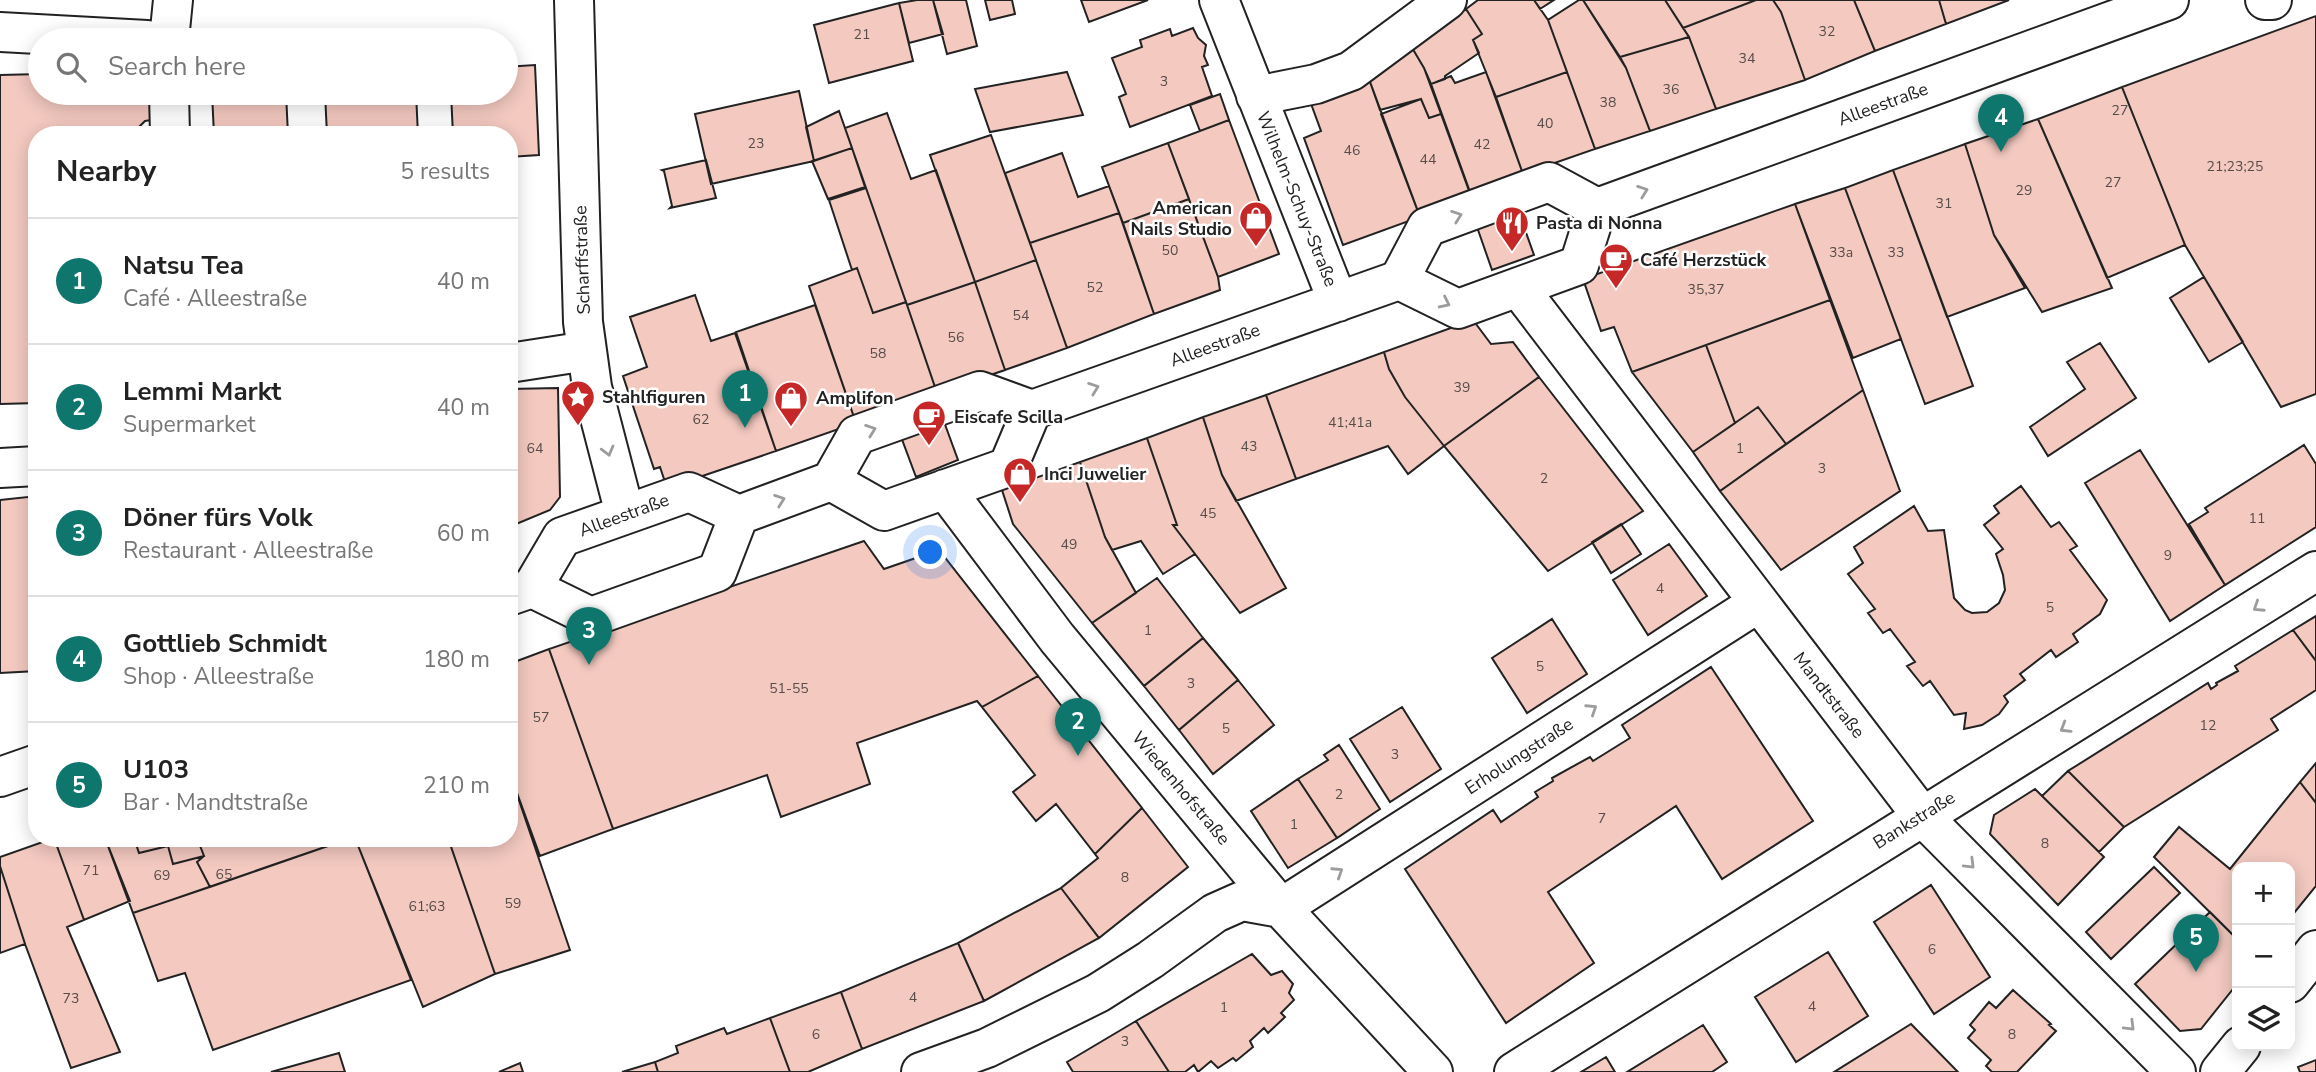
<!DOCTYPE html>
<html lang="en">
<head>
<meta charset="utf-8">
<style>
  body { margin:0; font-family:"Nunito Sans",sans-serif; background:#f6f6f6; color:#222 }
  .controls { position:absolute; right:21px; bottom:21px; display:grid; overflow:hidden; border-radius:14px; box-shadow:0 4px 18px #0003 }
  .controls button { width:63px; height:63px; display:grid; place-items:center; padding:0; border:0; border-bottom:2px solid #e0e0e0; background:#fff; color:#222; font:35px sans-serif }
  .you { position:absolute; left:931px; top:553px; width:24px; height:24px; margin:-18px; border:5px solid #fff; border-radius:50%; background:#1a73e8; box-shadow:0 0 0 10px #1a73e833 }
  .badge { display:grid; place-items:center; width:46px; height:46px; border-radius:50%; background:#0f766e; color:#fff; font-size:23px; font-weight:700 }
  .pin { position:absolute; translate:-50% -58px; filter:drop-shadow(0 2px 4px #0008) }
  .pin::after { content:''; position:absolute; top:37px; width:24px; height:21px; background:inherit; clip-path:polygon(0 0,100% 0,50% 100%) }
  .list { margin:0; padding:0; list-style:none }
  h2 { display:flex; justify-content:space-between; align-items:center; height:91px; margin:0; padding:0 28px; font-size:30px }
  h2 small { font-size:23px; font-weight:400; color:#767676 }
  .list li { display:grid; grid-template-columns:46px 1fr auto; gap:21px; align-items:center; box-sizing:border-box; height:126px; padding:0 28px; border-top:2px solid #e0e0e0 }
  .list b { display:block; font-size:26px; white-space:nowrap }
  .list p { margin:0; font-size:23px; white-space:nowrap; color:#767676 }
  .list em { font-size:23px; font-style:normal; color:#767676 }
  .icon { flex:none; width:38px; height:38px; fill:none; stroke:currentColor; stroke-width:2; stroke-linecap:round; stroke-linejoin:round }
  .map { position:relative; flex:none; width:2316px; height:1072px; overflow:hidden }
  .search { position:absolute; background:#fff; box-shadow:0 4px 18px #0003; left:28px; top:28px; width:490px; height:77px; display:flex; align-items:center; gap:18px; box-sizing:border-box; padding:0 24px; border-radius:38px; color:#767676; font-size:26px }
  .panel { position:absolute; background:#fff; box-shadow:0 4px 18px #0003; left:28px; top:126px; width:490px; height:721px; border-radius:28px }
  .map>svg:first-child { display:block }
  .building { fill:#f3c9c0; stroke:#222; stroke-width:2 }
  .lines { fill:none; stroke-linecap:round; stroke-linejoin:round }
  .minor-casing { stroke:#222; stroke-width:42 }
  .minor { stroke:#fff; stroke-width:38 }
  .oneway { stroke:#9c9c9c }
  .labels { text-anchor:middle; stroke-width:5; stroke-linejoin:round; paint-order:stroke }
  .number-label { font-size:14px; fill:#564c4a }
  .street-label { font-size:18px; fill:#222; stroke:#fff }
  .poi-label { font-size:18px; font-weight:bold; fill:#222; stroke:#fff; text-anchor:start }
</style>
</head>
<body>
<div class="map">
<svg width="2316" height="1072" viewBox="0 0 2316 1072">
  <rect width="100%" height="100%" fill="#fff"/>
  <path class="building" d="M917 0H933L943 34 909 43 899 3Z
    M933 0H966L977 46 947 54Z
    M985 0H1012L1015 14 990 20Z
    M1081 0H1148L1089 22Z
    M1478 0H1534L1548 20 1567 72 1496 97 1473 40 1482 34 1466 9Z
    M1534 0H1554L1540 9Z
    M1579 0H1583L1626 68 1650 131 1595 149 1548 20Z
    M1583 0H1665L1689 37 1620 57Z
    M1665 0H1756L1683 28Z
    M1756 0H1773L1781 12 1805 80 1716 109 1689 37 1683 28Z
    M1773 0H1854L1875 51 1805 80 1781 12Z
    M1854 0H1939L1946 24 1875 51Z
    M1939 0H2009L1946 24Z
    M899 3 913 61 829 83 814 25Z
    M1466 9 1482 34 1473 40 1479 53 1445 76V79L1431 84 1424 68 1411 46Z
    M2316 16V394L2281 407 2185 245 2122 87Z
    M1193 28 1198 38 1206 45 1204 56 1208 65 1202 67 1212 96 1130 127 1119 97 1126 94 1112 58 1142 47 1140 40 1170 29 1172 36Z
    M1689 37 1716 109 1650 131 1626 68 1620 57Z
    M1411 46 1424 68 1441 114 1429 118 1421 99 1380 110 1369 79Z
    M535 65 539 155 509 157V135H453L451 93H506V67Z
    M1067 72 1083 115 990 132 975 89Z
    M1486 72 1523 174 1474 203 1431 84 1451 76 1455 83Z
    M1567 72 1595 149 1523 174 1496 97Z
    M40 74V93H157L158 119 145 121 139 127V135H37V403L0 404V75Z
    M1369 79 1420 217 1343 245 1304 138 1321 131 1310 101Z
    M2122 87 2185 245 2107 278 2038 119Z
    M799 91 814 161 711 184 695 114Z
    M212 93H286L288 135H214Z
    M325 93H416L418 135H327Z
    M1220 94 1229 120 1200 131 1190 105Z
    M1421 99 1429 118 1441 114 1472 199 1420 217 1381 114Z
    M839 111 852 148 814 161 806 127Z
    M887 113 911 179 936 170 975 282 907 305 845 128Z
    M2038 119 2112 288 2042 312 1994 235 1965 144Z
    M1229 120 1279 254 1218 277 1168 143Z
    M991 135 1036 260 975 282 930 155Z
    M1168 143 1189 199 1123 223 1102 167Z
    M1965 144 1994 235 2025 288 1947 317 1893 170Z
    M852 148 865 187 828 199 812 161Z
    M1062 153 1078 197 1109 186 1119 213 1030 243 1005 173Z
    M706 160 716 198 670 208 672 206 664 171 662 170Z
    M1893 170 1973 386 1925 404 1845 188Z
    M866 188 906 302 873 313 857 268 852 270 829 200Z
    M1845 188 1901 339 1853 358 1795 204Z
    M1189 199 1218 277 1220 290 1154 314 1123 223Z
    M1795 204 1830 300 1632 372 1614 327 1601 331 1583 279Z
    M1119 213 1154 314 1067 348 1030 243Z
    M1519 213 1534 255 1492 270 1477 227Z
    M1036 260 1067 348 1005 370 975 282Z
    M857 268 873 313 906 302 937 393 856 423 809 286Z
    M2204 277 2243 342 2209 362 2170 298Z
    M975 282 1005 370 937 393 907 305Z
    M695 295 711 341 735 333 776 451 667 488 660 467 654 469 623 376 647 367 630 317Z
    M1830 300 1863 390 1786 444 1758 407 1735 423 1706 345Z
    M815 305 856 423 776 451 736 332Z
    M1473 320 1491 344 1513 342 1539 377 1444 446 1405 397 1389 369 1384 352Z
    M2100 343 2136 398 2048 456 2030 427 2085 389 2067 362Z
    M1706 345 1735 423 1693 452 1632 372Z
    M1384 352 1389 369 1405 397 1444 446 1408 474 1388 446 1296 479 1266 395Z
    M1539 377 1643 511 1548 571 1444 446Z
    M558 388 560 497 550 510 509 527V389Z
    M1863 390 1900 491 1781 570 1720 491Z
    M1266 395 1296 479 1236 501 1222 475 1203 417Z
    M1758 407 1786 444 1720 491 1693 452Z
    M1203 417 1222 475 1286 588 1240 613 1173 525H1177L1147 438Z
    M943 419 958 460 916 477 900 434Z
    M1147 438 1177 525H1173L1195 554 1163 574 1141 541 1112 550 1105 537 1080 462Z
    M2304 445 2316 464V527L2225 585 2189 524 2208 512 2205 508Z
    M2140 450 2225 585 2170 621 2085 483Z
    M1080 462 1105 537 1136 593 1092 623 1013 524 1002 490Z
    M2021 486 2051 527 2059 522 2077 546 2070 550 2107 600 2100 614 2073 634 2078 642 2056 657 2051 650 2020 674 2025 680 2004 696 2008 702 1999 714 1982 725 1964 729 1966 713 1954 715 1930 681 1923 686 1907 666 1915 662 1890 629 1883 633 1868 613 1875 609 1848 574 1863 563 1854 547 1914 506 1928 531 1944 530 1954 598 1965 610 1972 613 1987 612 1999 603 2005 590 2003 575 1996 554 2003 549 1984 525 1999 513 1994 506Z
    M37 496V671L0 673V500Z
    M1621 524 1641 554 1611 573 1592 542Z
    M864 541 884 569 939 550 1038 676 982 707 977 701 857 743 870 784 781 817 767 775 613 829 549 649Z
    M1669 544 1707 596 1648 635 1613 580Z
    M1157 578 1203 638 1144 686 1092 623Z
    M2316 616V661L2293 630Z
    M1552 619 1587 674 1527 713 1492 658Z
    M2293 630 2316 661V690L2271 719 2278 730 2124 827 2068 771 2208 683 2211 689 2217 685 2216 683 2238 671 2235 666Z
    M1203 638 1238 680 1179 730 1144 686Z
    M549 649 613 829 540 856 509 771V664Z
    M1711 667 1813 821 1722 879 1676 806 1548 892 1594 963 1506 1023 1405 869 1493 810 1501 822 1538 797 1535 792 1553 781 1552 778 1590 757 1593 761 1630 738 1622 725Z
    M1038 676 1142 808 1095 854 1056 804 1036 821 1013 792 1035 775 982 707Z
    M1238 680 1274 725 1213 774 1179 730Z
    M1402 707 1441 769 1390 802 1350 739Z
    M1339 745 1380 809 1337 838 1298 779 1328 760 1324 755Z
    M2316 763V803L2300 782Z
    M509 771 570 950 495 974 448 838H509Z
    M2068 771 2124 827 2099 852 2042 796Z
    M1298 779 1337 838 1288 868 1251 811Z
    M2300 782 2316 803V886L2290 918V867H2237V939L2154 857 2179 827 2230 869Z
    M2035 789 2104 857 2058 905 1990 834 1994 815Z
    M1142 808 1188 867 1099 938 1061 888 1098 858 1095 854Z
    M54 838 84 920 67 927 120 1052 71 1068 25 944 0 866V857Z
    M54 838H105L130 901 84 920Z
    M105 838H134L139 853 168 846 173 864 204 856 197 862 210 887 133 913Z
    M134 838H197L204 856 173 864 168 846 139 853Z
    M197 838H351L210 887 197 862 204 856Z
    M351 838H355L411 980 213 1050 185 973 158 981 133 913Z
    M355 838H448L495 974 423 1007Z
    M0 866 25 944 0 953Z
    M2154 867 2180 893 2111 959 2086 932Z
    M1931 885 1990 977 1934 1014 1874 922Z
    M1061 888 1099 938 984 1001 958 943Z
    M2210 912 2237 939V984L2201 1029 2180 1031 2135 984Z
    M958 943 984 1001 862 1049 841 992Z
    M1828 952 1868 1016 1796 1062 1755 997Z
    M1252 954 1271 975 1282 971 1293 984 1289 993 1294 1000 1281 1013 1285 1017 1268 1033 1264 1028 1250 1041 1253 1047 1236 1061 1233 1058 1218 1068 1211 1061 1198 1072 1194 1065 1185 1072H1169L1136 1021Z
    M2013 990 2051 1024 2049 1025 2056 1031 2017 1072H1992L1986 1066 1991 1060 1968 1038 1975 1030 1970 1025 1989 1002 1996 1008Z
    M841 992 862 1049 808 1072H790L770 1018Z
    M770 1018 790 1072H658L655 1062 678 1053 676 1046 724 1028 727 1034Z
    M1136 1021 1169 1072H1073L1067 1062Z
    M1911 1024 1958 1072H1834Z
    M1703 1025 1727 1062 1712 1072H1627Z
    M339 1053 345 1072H271Z
    M1606 1057 1615 1072H1581Z
    M2316 1060V1072H2300L2298 1067Z
    M655 1062 658 1072H622Z
    M520 1063 523 1072H499Z"/>
  <g class="lines">
    <g class="minor-casing">
      <path id="minor" d="M574 0 583 322 592 387 625 514
        M1219 0 1338 302
        M2265 0H2272
        M0 32 147 40
        M169 40 173 0
        M169 93 170 135
        M1256 96 1316 84 1351 71 1447 0
        M1399 280 1427 227 1549 182 1597 208
        M1518 287 1922 816 2176 1072
        M509 363 587 351
        M0 468 37 466
        M831 481 857 435 980 391 1032 410
        M945 489 1057 638 1281 908 1433 1072
        M532 588 591 617 717 572 739 515
        M509 596 532 588 562 537 689 492 739 515 831 481 884 511 1008 467 1032 410 1399 280 1458 309 1579 265 1597 208 2169 0
        M0 777 37 764
        M2290 983 2316 950
        M921 1072 987 1048 1098 993 1150 960 1215 913 1242 901 1281 908 1758 603
        M1514 1072 2316 571
        M2220 1072 2241 1046"/>
    </g>
    <use href="#minor" class="minor"/>
  </g>
  <defs><path id="oneway-chevron" d="M-2-3.5L2.5 0L-2 3.5" fill="none" stroke-width="1.6" stroke-linecap="round" stroke-linejoin="round" transform="scale(1.75)"/></defs>
  <g class="oneway">
    <use href="#oneway-chevron" transform="translate(1643 191) rotate(-20)"/>
    <use href="#oneway-chevron" transform="translate(1457 216) rotate(-20)"/>
    <use href="#oneway-chevron" transform="translate(1445 303) rotate(26)"/>
    <use href="#oneway-chevron" transform="translate(1094 388) rotate(-20)"/>
    <use href="#oneway-chevron" transform="translate(871 430) rotate(-20)"/>
    <use href="#oneway-chevron" transform="translate(608 451) rotate(75)"/>
    <use href="#oneway-chevron" transform="translate(780 500) rotate(-20)"/>
    <use href="#oneway-chevron" transform="translate(2258 607) rotate(147)"/>
    <use href="#oneway-chevron" transform="translate(1592 709) rotate(-33)"/>
    <use href="#oneway-chevron" transform="translate(2065 728) rotate(149)"/>
    <use href="#oneway-chevron" transform="translate(1970 864) rotate(45)"/>
    <use href="#oneway-chevron" transform="translate(1338 872) rotate(-33)"/>
    <use href="#oneway-chevron" transform="translate(2130 1026) rotate(45)"/>
  </g>
  <defs>
    <g id="shop-pin" transform="scale(1.75)"><path d="M0 17L-7.5 6A9.5 9.5 0 1 1 7.5 6Z" fill="#c62828" stroke="#fff"/><path d="M-5-2.5h2.3a2.7 3.5 0 0 1 5.4 0H5L5.5 6h-11ZM-1.5-2.5h3a1.5 2.3 0 0 0-3 0Z" fill="#fff"/></g>
    <g id="restaurant-pin" transform="scale(1.75)"><path d="M0 17L-7.5 6A9.5 9.5 0 1 1 7.5 6Z" fill="#c62828" stroke="#fff"/><path d="M-5-6h1v4h1v-4h1v4h1v-4h1v5L-1.5 .5V6h-2V.5L-5-1ZM5-6V6H3V1.5H1.5Q1.5-4 5-6Z" fill="#fff"/></g>
    <g id="cafe-pin" transform="scale(1.75)"><path d="M0 17L-7.5 6A9.5 9.5 0 1 1 7.5 6Z" fill="#c62828" stroke="#fff"/><path d="M-5.5-4.5H6V0H3Q3 3.5 0 3.5H-2.5Q-5.5 3.5-5.5 0ZM3-3.2v2h1.7v-2ZM-6 4.5H4V6H-6Z" fill="#fff"/></g>
    <g id="sight-pin" transform="scale(1.75)"><path d="M0 17L-7.5 6A9.5 9.5 0 1 1 7.5 6Z" fill="#c62828" stroke="#fff"/><path d="M0-6L1.8-2.2L6-1.7L2.9 1.2L3.7 5.4L0 3.3L-3.7 5.4L-2.9 1.2L-6-1.7L-1.8-2.2Z" fill="#fff"/></g>
  </defs>
  <g fill-rule="evenodd">
    <use href="#shop-pin" x="1256" y="218"/>
    <use href="#restaurant-pin" x="1512" y="223"/>
    <use href="#cafe-pin" x="1616" y="260"/>
    <use href="#sight-pin" x="578" y="397"/>
    <use href="#shop-pin" x="791" y="398"/>
    <use href="#cafe-pin" x="929" y="417"/>
    <use href="#shop-pin" x="1020" y="474"/>
  </g>
  <g class="labels">
    <g class="number-label">
      <text x="1827" y="36">32</text>
      <text x="862" y="39">21</text>
      <text x="1747" y="63">34</text>
      <text x="1164" y="86">3</text>
      <text x="1671" y="94">36</text>
      <text x="1608" y="107">38</text>
      <text x="2120" y="115">27</text>
      <text x="1545" y="128">40</text>
      <text x="756" y="148">23</text>
      <text x="1482" y="149">42</text>
      <text x="1352" y="155">46</text>
      <text x="1428" y="164">44</text>
      <text x="2235" y="171">21;23;25</text>
      <text x="2113" y="187">27</text>
      <text x="2024" y="195">29</text>
      <text x="1944" y="208">31</text>
      <text x="1170" y="255">50</text>
      <text x="1841" y="257">33a</text>
      <text x="1896" y="257">33</text>
      <text x="1095" y="292">52</text>
      <text x="1706" y="294">35,37</text>
      <text x="1021" y="320">54</text>
      <text x="956" y="342">56</text>
      <text x="878" y="358">58</text>
      <text x="1462" y="392">39</text>
      <text x="701" y="424">62</text>
      <text x="1350" y="427">41;41a</text>
      <text x="1249" y="451">43</text>
      <text x="535" y="453">64</text>
      <text x="1740" y="453">1</text>
      <text x="1822" y="473">3</text>
      <text x="1544" y="483">2</text>
      <text x="1208" y="518">45</text>
      <text x="2257" y="523">11</text>
      <text x="1069" y="549">49</text>
      <text x="2168" y="560">9</text>
      <text x="1660" y="593">4</text>
      <text x="2050" y="612">5</text>
      <text x="1148" y="635">1</text>
      <text x="1540" y="671">5</text>
      <text x="1191" y="688">3</text>
      <text x="789" y="693">51-55</text>
      <text x="541" y="722">57</text>
      <text x="2208" y="730">12</text>
      <text x="1226" y="733">5</text>
      <text x="1395" y="759">3</text>
      <text x="1339" y="799">2</text>
      <text x="1602" y="823">7</text>
      <text x="1294" y="829">1</text>
      <text x="2045" y="848">8</text>
      <text x="91" y="875">71</text>
      <text x="224" y="879">65</text>
      <text x="162" y="880">69</text>
      <text x="1125" y="882">8</text>
      <text x="513" y="908">59</text>
      <text x="427" y="911">61;63</text>
      <text x="1932" y="954">6</text>
      <text x="913" y="1002">4</text>
      <text x="71" y="1003">73</text>
      <text x="1812" y="1011">4</text>
      <text x="1224" y="1012">1</text>
      <text x="816" y="1039">6</text>
      <text x="2012" y="1039">8</text>
      <text x="1125" y="1046">3</text>
    </g>
    <g class="street-label">
      <text transform="translate(1883 104) rotate(-20)" y="6">Alleestraße</text>
      <text transform="translate(1297 199) rotate(68)" y="6">Wilhelm-Schuy-Straße</text>
      <text transform="translate(582 260) rotate(-92)" y="6">Scharffstraße</text>
      <text transform="translate(1215 345) rotate(-20)" y="6">Alleestraße</text>
      <text transform="translate(624 515) rotate(-20)" y="6">Alleestraße</text>
      <text transform="translate(1829 695) rotate(52)" y="6">Mandtstraße</text>
      <text transform="translate(1519 756) rotate(-33)" y="6">Erholungstraße</text>
      <text transform="translate(1181 788) rotate(50)" y="6">Wiedenhofstraße</text>
      <text transform="translate(1914 820) rotate(-32)" y="6">Bankstraße</text>
    </g>
    <g class="poi-label">
      <text x="1232" y="214" text-anchor="end">American<tspan x="1232" dy="21">Nails Studio</tspan></text>
      <text x="1536" y="229">Pasta di Nonna</text>
      <text x="1640" y="266">Café Herzstück</text>
      <text x="602" y="403">Stahlfiguren</text>
      <text x="816" y="404">Amplifon</text>
      <text x="954" y="423">Eiscafe Scilla</text>
      <text x="1044" y="480">Inci Juwelier</text>
    </g>
  </g>
</svg>
<div class="controls">
<button>+</button>
<button>−</button>
<button><svg class="icon" aria-label="layers" viewBox="0 0 24 24"><path d="M12 4l9 5-9 5-9-5zM3 14l9 5 9-5"/></svg></button>
</div>
<div class="you"></div>
<div class="pin badge" style="left:745px;top:428px">1</div>
<div class="pin badge" style="left:1078px;top:756px">2</div>
<div class="pin badge" style="left:589px;top:665px">3</div>
<div class="pin badge" style="left:2001px;top:152px">4</div>
<div class="pin badge" style="left:2196px;top:972px">5</div>
<div class="search"><svg class="icon" aria-label="search" viewBox="0 0 24 24"><circle cx="10" cy="10" r="6"/><path d="M15 15l6 6"/></svg>Search here</div>
<section class="panel">
<h2>Nearby<small>5 results</small></h2>
<ul class="list">
<li><span class="badge">1</span><div><b>Natsu Tea</b><p>Café · Alleestraße</p></div><em>40 m</em></li>
<li><span class="badge">2</span><div><b>Lemmi Markt</b><p>Supermarket</p></div><em>40 m</em></li>
<li><span class="badge">3</span><div><b>Döner fürs Volk</b><p>Restaurant · Alleestraße</p></div><em>60 m</em></li>
<li><span class="badge">4</span><div><b>Gottlieb Schmidt</b><p>Shop · Alleestraße</p></div><em>180 m</em></li>
<li><span class="badge">5</span><div><b>U103</b><p>Bar · Mandtstraße</p></div><em>210 m</em></li>
</ul>
</section>
</div>
</body>
</html>
